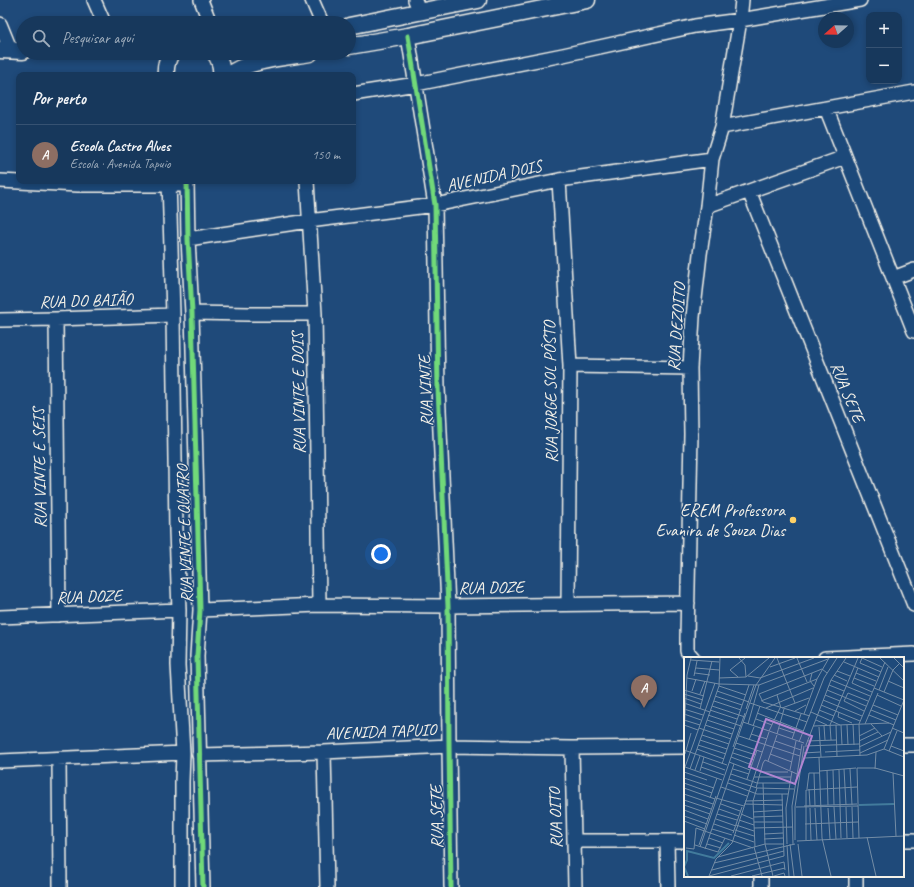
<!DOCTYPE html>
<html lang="pt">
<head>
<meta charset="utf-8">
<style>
  body { margin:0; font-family:Caveat,sans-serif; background:#244365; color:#f1f3f6 }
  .controls { position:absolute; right:12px; top:12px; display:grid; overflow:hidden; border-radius:8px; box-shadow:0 2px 6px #0003 }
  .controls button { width:36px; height:36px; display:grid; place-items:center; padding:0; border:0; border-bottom:1px solid #365272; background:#17385c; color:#f1f3f6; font:20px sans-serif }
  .compass { position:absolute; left:818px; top:12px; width:36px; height:36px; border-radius:50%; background:#17385c; box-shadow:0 2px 6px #0003; rotate:250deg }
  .you { position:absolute; left:381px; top:554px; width:14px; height:14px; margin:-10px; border:3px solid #fff; border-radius:50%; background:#1a73e8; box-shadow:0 0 0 6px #1a73e833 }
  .badge { display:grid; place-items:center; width:26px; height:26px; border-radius:50%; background:#ffd166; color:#fff; font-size:13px; font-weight:700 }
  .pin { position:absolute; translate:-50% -33px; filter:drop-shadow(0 1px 2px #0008) }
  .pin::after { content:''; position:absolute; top:21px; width:14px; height:12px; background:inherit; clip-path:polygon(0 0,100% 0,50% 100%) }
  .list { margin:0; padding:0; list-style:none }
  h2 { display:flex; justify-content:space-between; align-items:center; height:52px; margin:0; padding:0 16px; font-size:17px }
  h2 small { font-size:13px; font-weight:400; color:#9eacbb }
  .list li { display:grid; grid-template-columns:26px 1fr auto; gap:12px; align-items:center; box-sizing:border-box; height:60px; padding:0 16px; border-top:1px solid #365272 }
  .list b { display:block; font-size:15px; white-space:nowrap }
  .list p { margin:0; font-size:13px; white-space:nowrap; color:#9eacbb }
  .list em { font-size:13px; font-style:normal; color:#9eacbb }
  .icon { flex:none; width:22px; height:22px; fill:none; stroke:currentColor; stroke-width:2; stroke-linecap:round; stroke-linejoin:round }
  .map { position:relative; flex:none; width:914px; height:887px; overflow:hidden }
  .search { position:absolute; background:#17385c; box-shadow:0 2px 6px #0003; left:16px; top:16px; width:340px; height:44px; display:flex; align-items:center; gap:10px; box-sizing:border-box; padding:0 14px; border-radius:22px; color:#9eacbb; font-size:15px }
  .panel { position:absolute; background:#17385c; box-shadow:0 2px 6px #0003; left:16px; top:72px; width:340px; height:112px; border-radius:8px }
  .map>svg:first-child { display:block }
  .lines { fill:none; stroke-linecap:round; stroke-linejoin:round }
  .minor-casing { stroke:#f4f1e8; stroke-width:16 }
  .major-casing { stroke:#f4f1e8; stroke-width:19 }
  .minor { stroke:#1f4a7a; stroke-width:13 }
  .major { stroke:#1f4a7a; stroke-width:16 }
  .cycleway-casing { stroke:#1f4a7a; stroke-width:8 }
  .cycleway { stroke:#71d979; stroke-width:5 }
  .poi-dot { fill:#ffd166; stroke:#1f4a7a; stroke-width:1.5 }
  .labels { text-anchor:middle; stroke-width:3; stroke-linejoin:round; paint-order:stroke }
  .street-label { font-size:17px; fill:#f4f1e8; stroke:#1f4a7a }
  .poi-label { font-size:17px; fill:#f4f1e8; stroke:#1f4a7a; text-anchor:end }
  .inset-river { fill:none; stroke:#427b9c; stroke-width:2 }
  .inset-road { fill:none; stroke:#748da6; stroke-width:1 }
  .view { fill:#b185d1; fill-opacity:0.15; stroke:#b185d1; stroke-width:2 }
  .inset-edge { fill:none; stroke:#f4f1e8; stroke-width:2 }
</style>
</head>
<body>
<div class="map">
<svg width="914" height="887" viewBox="0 0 914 887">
  <rect width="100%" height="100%" fill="#1f4a7a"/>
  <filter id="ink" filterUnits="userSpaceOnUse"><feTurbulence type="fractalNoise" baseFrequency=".025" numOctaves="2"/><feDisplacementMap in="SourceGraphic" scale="8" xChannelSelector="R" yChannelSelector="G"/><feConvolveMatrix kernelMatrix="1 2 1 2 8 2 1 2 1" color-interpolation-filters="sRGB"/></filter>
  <g filter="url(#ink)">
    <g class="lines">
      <g class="minor-casing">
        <path id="minor" d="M94 0 104 23
          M201 0 210 23
          M312 0 322 23
          M415 0 420 12
          M0 24 11 51
          M408 36 435 205 438 388 448 606 449 746 451 887
          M353 94 416 84 563 55 695 26 740 20 860 0
          M826 108 914 331
          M722 127 914 92
          M559 180 570 366 568 604
          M0 181 78 185H187
          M169 181 173 315 176 531 179 610 178 665 183 753 182 782V887
          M187 181 188 239 192 313 200 610 197 656 203 887
          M307 181 315 314 316 381 319 605
          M749 191 914 605
          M707 206 845 157
          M188 239 309 221 435 205 559 180 712 159
          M893 278 914 270
          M192 313 249 314H315
          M56 319 59 615
          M0 320 56 319 173 315
          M570 366 690 368
          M200 610 319 605 448 606 688 603
          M0 617 179 610
          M693 658 687 651V638L691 434 690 368 693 317 700 254 707 206 712 159 722 127 740 20 742 0
          M825 658 914 654
          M903 745H914
          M572 748 575 887
          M324 752 327 887
          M199 755 324 752 449 746 572 748 685 747
          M59 759 60 887
          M0 761 183 753
          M903 840H914
          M574 841H685
          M667 841 668 887
          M761 876V887
          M856 876V887"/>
      </g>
      <g class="major-casing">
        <path id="major" d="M349 26 478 0
          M349 46 408 36 587 0
          M0 50 23 51
          M215 53C220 60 222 67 221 75
          M166 75C165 66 167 60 171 53
          M229 75C247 60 286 57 310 53"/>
      </g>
      <use href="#minor" class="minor"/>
      <use href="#major" class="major"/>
      <g class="cycleway-casing">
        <path id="cycleway" d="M408 36 435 205 438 388 448 606 449 746 451 887
          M187 181 188 239 192 313 200 610 197 656 203 887"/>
      </g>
      <use href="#cycleway" class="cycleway"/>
    </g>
  </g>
  <circle class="poi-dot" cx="793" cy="520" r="4"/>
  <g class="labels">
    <g class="street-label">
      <text transform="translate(494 175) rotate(-12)" y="6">AVENIDA DOIS</text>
      <text transform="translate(86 300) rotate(-2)" y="6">RUA DO BAIÃO</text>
      <text transform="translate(676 327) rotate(-86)" y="6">RUA DEZOITO</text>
      <text transform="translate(425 391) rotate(-92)" y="6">RUA VINTE</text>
      <text transform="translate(550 392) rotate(-91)" y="6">RUA JORGE SOL PÔSTO</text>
      <text transform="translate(848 392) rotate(68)" y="6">RUA SETE</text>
      <text transform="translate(298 393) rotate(-91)" y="6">RUA VINTE E DOIS</text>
      <text transform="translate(39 468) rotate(-91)" y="6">RUA VINTE E SEIS</text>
      <text transform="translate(184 534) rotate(-92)" y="6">RUA VINTE E QUATRO</text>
      <text transform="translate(491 587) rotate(-1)" y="6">RUA DOZE</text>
      <text transform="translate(89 596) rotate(-2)" y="6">RUA DOZE</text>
      <text transform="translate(381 731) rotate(-2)" y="6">AVENIDA TAPUIO</text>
      <text transform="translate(436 817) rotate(-91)" y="6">RUA SETE</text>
      <text transform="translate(555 818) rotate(-92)" y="6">RUA OITO</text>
    </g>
    <g class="poi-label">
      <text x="785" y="516">EREM Professora<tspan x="785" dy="20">Evanira de Souza Dias</tspan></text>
    </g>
  </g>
  <g transform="translate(684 657)">
    <rect width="220" height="220" fill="#1f4a7a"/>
    <path class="inset-river" d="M175 148 210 147M4 219 0 210 3 203V194L30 201 45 186"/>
    <path class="inset-road" d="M55 1 61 8 62 20M93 1 111 46M113 1 123 25M178 1 176 6 197 15M178 1 198 10M196 1 220 24M210 1 220 11M7 3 35 5M160 5 195 20M86 10 111 1M12 11 35 13M174 11 168 26 188 35M153 14 166 19M11 16 26 18M128 16 126 24 130 29M172 16 192 24M150 18 163 24M10 19 13 4M64 19 76 21 130 1M54 20 46 13 61 1M3 21 35 27 75 28 144 2M35 21 62 20 85 1M170 21 190 29M147 23 186 39M204 24 220 31M145 28 160 34M35 29 62 38M190 31 220 43 200 92M0 33 20 39M143 33 182 49M195 33 204 10M8 34 12 22M33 34 65 45M200 35 209 13 215 7M0 37 19 43M16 37 21 24M75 37 138 12 143 16M75 37 79 45 126 59M93 38 97 51M141 38 156 44M193 38 217 49M31 39 58 48M0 41 17 47M139 43 178 59M30 44 57 53M77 44 133 22M0 46 26 55M66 46 123 65M137 48 176 64M189 48 214 58M28 49 61 60M82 51 129 31M98 51 125 41M0 52 19 58M16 52 28 4M62 52 70 28M26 53 53 62M135 53 150 59M187 53 212 63M111 54 122 48M180 54 160 44 164 36 184 44M127 55 156 68M155 55 154 60 168 66M73 56 119 74M0 57 17 63M120 57 133 22 145 1M24 58 57 69M185 58 210 68M72 62 88 68M0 63 16 68M23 63 50 72M132 63 143 68M59 65 120 86M64 67 75 28M169 67 170 88M181 67 194 36M187 67 198 79M0 68 14 73M21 68 48 77M152 68 153 100M157 68 158 88M163 68 164 88M69 69 76 49M129 69 205 66M140 69 141 83M135 70 137 100M15 71 47 82M95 71 110 76M208 71 220 76M85 74 96 51M67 77 83 82M93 77 100 52M18 78 45 87M55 79 116 99M175 79 191 71M0 80 3 18 7 1M108 82 117 57M16 83 43 92M65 83 70 70M147 83 146 68 174 1M91 84 117 93M123 84 152 83M175 84 194 75M115 85 140 21 153 1M52 86 78 95M14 88 42 97M122 88 147 23 162 1M121 89 175 87M207 89 220 94M49 90 61 56M175 90 207 75M50 91 72 98M13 92 40 102M200 92 220 100M0 93 43 108M205 94 213 74M141 95 176 93M49 96 70 103M120 96 136 95M176 96 204 83M1 97 7 76M86 97 108 105M176 99 175 67 201 5M47 100 68 108M135 100 138 181 147 219M120 101 183 98 200 92M84 104 93 78M19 105 41 113M45 105 66 113M79 106 81 103 113 117M38 107 65 28M1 110 31 26M1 110 38 123M17 110 40 118M6 112 35 29 36 1M49 112 65 117M160 112 162 148M166 112 168 148M191 112 192 95M11 113 16 99M106 113 112 84M143 113 144 148M149 113 150 148M155 113 157 181M16 114 20 100M136 114 172 111M0 115 23 123M76 115H104M130 116 131 149M209 116 212 179M47 117 73 126H106M70 120H107M0 121 30 131M45 122 73 131 110 132M63 122 73 93M0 126 28 136M44 126 73 137H104M79 126 81 187 89 219M37 130 63 139M0 131 31 142M72 131 79 106M123 132 125 116H136M125 132 126 149M0 137 29 147M26 141 33 121M32 141 60 149M0 143 27 152M61 144 99 143M37 147 56 154M60 147 99 148M0 148 26 157M120 149 173 147M112 150 174 149M150 150 152 182M162 150 163 181M168 150 169 181M126 151 127 183M131 151 133 183M144 151 146 182M35 152 55 159M0 153 24 162M69 155 99 153M33 157 53 163M57 157 69 162M0 159 23 167M70 160 99 159M32 162 52 169M55 163 70 168M0 164 21 172M70 165H99M30 167 50 174M121 167 174 165M52 168 70 174M70 171 109 170M28 172 48 178M51 173 70 179M49 176 58 150M80 177 99 176M50 178 70 185M183 180 192 219M25 181 39 186M175 181 173 111H191L220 119M80 182 99 181M111 183V150L120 89M122 183V133L173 130M113 184 220 179M23 187 37 191M103 187 102 151 108 114M106 187 110 219M109 187 108 149 118 87M114 187 118 219M11 188 34 195 41 181M15 188 32 139M103 188 105 219M16 190 72 28 91 1M70 190 78 219M71 190 69 144 73 131M2 191 10 192 12 171 69 191M21 192 50 107M34 200 81 187H100M30 206 111 187M28 213 100 194M25 219 32 202 48 186 85 75M25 219 100 199 98 137M47 219 100 205 101 213M68 219 101 211M90 219 100 216 101 219"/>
    <path class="view" d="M82 62 128 79 111 127 65 110Z"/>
    <rect width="220" height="220" class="inset-edge"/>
  </g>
</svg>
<div class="controls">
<button>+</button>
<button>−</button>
</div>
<svg class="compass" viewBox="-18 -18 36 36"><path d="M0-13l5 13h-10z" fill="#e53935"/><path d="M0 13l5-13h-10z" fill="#9eacbb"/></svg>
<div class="you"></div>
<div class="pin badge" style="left:644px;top:708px;background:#8d6e63">A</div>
<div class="search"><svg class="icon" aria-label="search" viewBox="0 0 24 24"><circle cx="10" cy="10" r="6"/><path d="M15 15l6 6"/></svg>Pesquisar aqui</div>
<section class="panel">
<h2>Por perto<small></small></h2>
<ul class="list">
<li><span class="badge" style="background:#8d6e63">A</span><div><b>Escola Castro Alves</b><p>Escola · Avenida Tapuio</p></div><em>150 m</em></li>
</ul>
</section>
</div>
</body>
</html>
